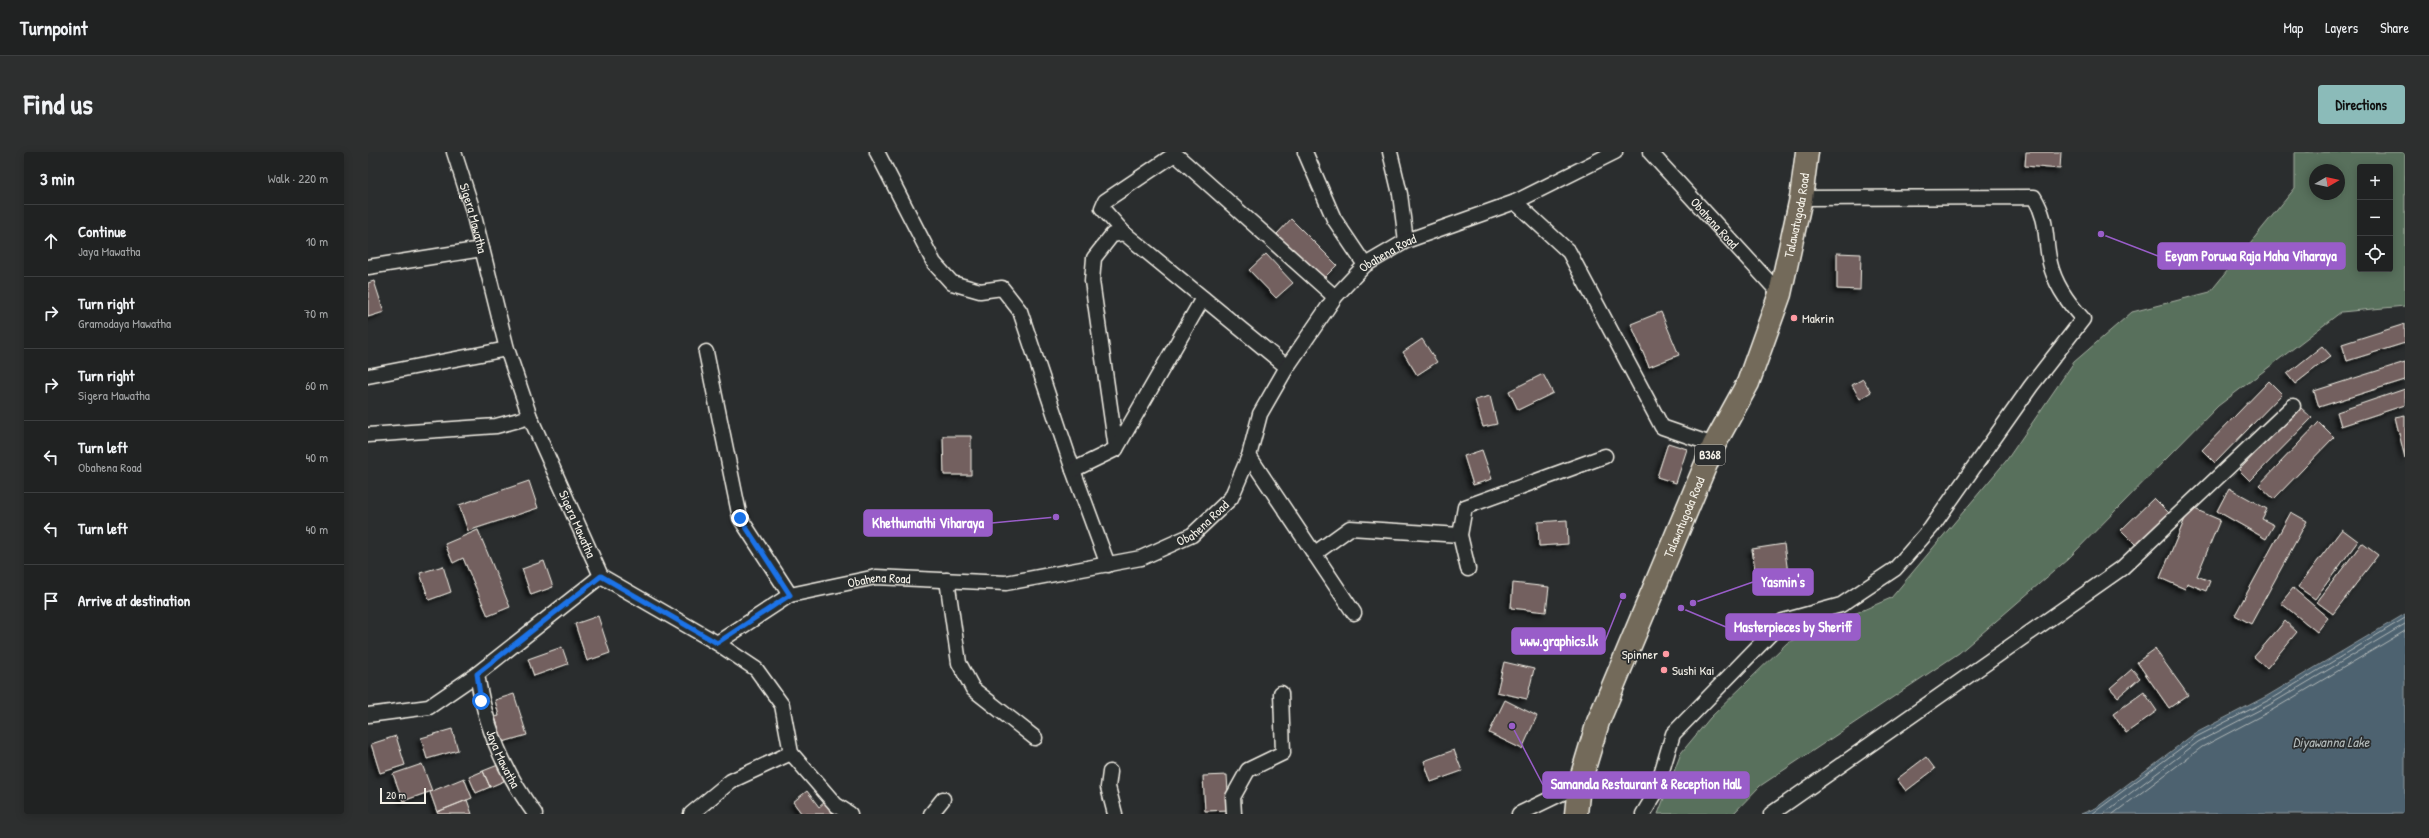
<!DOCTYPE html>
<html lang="en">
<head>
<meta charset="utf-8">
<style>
  body { margin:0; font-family:"Patrick Hand",sans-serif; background:#2d2f2f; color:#f1f3f6 }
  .controls { position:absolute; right:12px; top:12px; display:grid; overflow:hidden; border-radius:4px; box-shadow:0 2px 10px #0003 }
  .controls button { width:36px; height:36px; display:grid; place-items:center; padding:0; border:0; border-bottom:1px solid #3d3f40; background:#202222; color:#f1f3f6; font:20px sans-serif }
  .compass { position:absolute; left:1941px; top:12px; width:36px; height:36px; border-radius:50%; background:#202222; box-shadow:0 2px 10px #0003; rotate:81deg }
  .scale { position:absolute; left:12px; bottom:10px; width:46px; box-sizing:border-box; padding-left:4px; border:2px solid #f4f1e8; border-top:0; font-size:11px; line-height:14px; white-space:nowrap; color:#f4f1e8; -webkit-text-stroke:3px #2a2d2e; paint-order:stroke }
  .stop { position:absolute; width:12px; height:12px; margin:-9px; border:3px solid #1a73e8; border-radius:50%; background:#fff }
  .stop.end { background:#1a73e8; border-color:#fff; box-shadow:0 1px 4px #0008 }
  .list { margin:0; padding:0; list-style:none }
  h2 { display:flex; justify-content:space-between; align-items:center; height:52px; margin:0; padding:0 16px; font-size:17px }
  h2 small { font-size:13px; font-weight:400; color:#a2a4a5 }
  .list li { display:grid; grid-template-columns:26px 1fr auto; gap:12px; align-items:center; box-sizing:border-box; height:72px; padding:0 16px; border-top:1px solid #3d3f40 }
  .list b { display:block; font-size:15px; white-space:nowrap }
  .list p { margin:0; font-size:13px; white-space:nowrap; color:#a2a4a5 }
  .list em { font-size:13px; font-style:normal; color:#a2a4a5 }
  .icon { flex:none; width:22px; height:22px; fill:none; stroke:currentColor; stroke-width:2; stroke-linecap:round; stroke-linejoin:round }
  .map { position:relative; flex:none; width:2037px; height:662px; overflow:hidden; border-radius:4px }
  header { display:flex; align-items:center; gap:24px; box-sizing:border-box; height:56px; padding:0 20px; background:#202222; border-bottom:1px solid #3d3f40 }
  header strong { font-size:19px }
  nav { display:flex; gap:22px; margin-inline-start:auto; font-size:14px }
  .intro { display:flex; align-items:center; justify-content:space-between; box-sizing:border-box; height:96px; padding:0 24px }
  h1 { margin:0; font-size:28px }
  .button { padding:10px 18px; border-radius:4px; background:#8bbbb9; color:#111; font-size:14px; font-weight:700 }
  main { display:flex; gap:24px; padding:0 24px }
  aside { flex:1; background:#202222; border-radius:4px; box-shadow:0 2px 10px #0003 }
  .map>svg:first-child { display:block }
  .green { fill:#586f5c; stroke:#a6b0a2; fill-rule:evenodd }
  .water { fill:#4d6270; stroke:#909ba0 }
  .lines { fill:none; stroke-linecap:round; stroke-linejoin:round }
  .shore { stroke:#b1b8b8; stroke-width:1 }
  .building { fill:#73605e; stroke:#f4f1e8; filter:url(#shadow) }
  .street-casing { stroke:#f4f1e8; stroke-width:17 }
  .primary-casing { stroke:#f4f1e8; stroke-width:25 }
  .street { stroke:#2a2d2e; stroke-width:14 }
  .primary { stroke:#736b5a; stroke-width:22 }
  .route { stroke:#1a73e8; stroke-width:5 }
  .poi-dot { fill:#ff9aa2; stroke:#2a2d2e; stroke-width:1.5 }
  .labels { text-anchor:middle; stroke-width:3.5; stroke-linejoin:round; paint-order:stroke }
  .shield { fill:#2a2d2e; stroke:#b7b6b0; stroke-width:1 }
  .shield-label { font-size:12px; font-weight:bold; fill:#f4f1e8 }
  .street-label { font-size:13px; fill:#f4f1e8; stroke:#2a2d2e }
  .poi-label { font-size:13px; fill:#f4f1e8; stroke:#2a2d2e; text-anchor:start }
  .water-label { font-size:14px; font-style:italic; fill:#b1b8b8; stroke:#2a2d2e }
  .leader { fill:none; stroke:#995dc9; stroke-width:1.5 }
  .callout-dot { fill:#995dc9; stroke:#2a2d2e; stroke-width:1.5 }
  .callout { fill:#995dc9; stroke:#995dc9; stroke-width:1.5 }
  .callout-label { font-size:14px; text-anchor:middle; font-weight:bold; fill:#fff }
</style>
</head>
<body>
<header>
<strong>Turnpoint</strong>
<nav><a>Map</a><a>Layers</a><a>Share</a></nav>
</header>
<div class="intro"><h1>Find us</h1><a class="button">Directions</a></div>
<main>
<aside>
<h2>3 min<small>Walk · 220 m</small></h2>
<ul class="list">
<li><svg class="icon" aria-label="ahead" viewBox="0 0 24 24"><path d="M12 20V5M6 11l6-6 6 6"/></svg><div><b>Continue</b><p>Jaya Mawatha</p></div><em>10 m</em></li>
<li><svg class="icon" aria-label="right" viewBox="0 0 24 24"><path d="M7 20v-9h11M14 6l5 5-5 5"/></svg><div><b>Turn right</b><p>Gramodaya Mawatha</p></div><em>70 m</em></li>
<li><svg class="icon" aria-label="right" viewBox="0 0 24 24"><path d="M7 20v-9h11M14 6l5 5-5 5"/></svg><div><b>Turn right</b><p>Sigera Mawatha</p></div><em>60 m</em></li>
<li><svg class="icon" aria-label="left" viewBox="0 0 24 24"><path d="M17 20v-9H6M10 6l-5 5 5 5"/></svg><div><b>Turn left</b><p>Obahena Road</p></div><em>40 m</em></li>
<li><svg class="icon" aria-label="left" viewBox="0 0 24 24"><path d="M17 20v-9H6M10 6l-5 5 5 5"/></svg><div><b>Turn left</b></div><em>40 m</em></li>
<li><svg class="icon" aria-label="arrive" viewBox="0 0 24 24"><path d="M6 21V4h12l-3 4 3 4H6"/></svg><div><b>Arrive at destination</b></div></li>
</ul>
</aside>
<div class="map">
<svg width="2037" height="662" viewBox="0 0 2037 662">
  <defs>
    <filter id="shadow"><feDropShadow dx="-3.5" dy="3.5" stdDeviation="2" flood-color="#0009"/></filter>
  </defs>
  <rect width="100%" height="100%" fill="#2a2d2e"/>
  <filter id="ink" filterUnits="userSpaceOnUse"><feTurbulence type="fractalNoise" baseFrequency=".025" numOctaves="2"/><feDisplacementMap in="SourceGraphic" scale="8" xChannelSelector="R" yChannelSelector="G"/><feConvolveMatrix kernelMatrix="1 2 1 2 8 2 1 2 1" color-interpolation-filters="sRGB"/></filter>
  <g filter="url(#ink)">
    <path class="green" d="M1927 0H2037V154L1973 160 1850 254 1700 407 1591 501 1392 634 1365 662H1290L1313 601 1342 566 1419 491 1523 446 1638 309 1706 210 1764 160 1842 140 1927 36ZM1992 15H2022V117H1992ZM1947 18H1971V42H1947Z"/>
    <path class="water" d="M2037 462V662H1713L1728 656 1826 582 1899 544Z"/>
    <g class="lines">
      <path class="shore" d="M1724 662 1828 585 1901 548 2037 466
        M1735 662 1830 590 1903 552 2037 472
        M1745 662 1834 595 1906 557 2037 479"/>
    </g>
    <path class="building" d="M1658 0H1693L1692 17 1657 14Z
      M923 67 969 113 954 128 909 82Z
      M1469 101 1493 102 1492 138 1469 137Z
      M898 102 925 131 908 146 881 118Z
      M6 129 16 160 0 165V131Z
      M1293 160 1311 203 1281 215 1263 172Z
      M2037 172V191L1979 209 1974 192Z
      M1054 187 1069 210 1049 223 1035 200Z
      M1954 194 1963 204 1927 232 1919 222Z
      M2037 210V228L1951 255 1946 239Z
      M1175 222 1185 241 1150 258 1141 239Z
      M1495 227 1503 240 1492 247 1484 233Z
      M1901 229 1914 242 1847 311 1834 298Z
      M2037 237V253L1973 274 1969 260Z
      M1122 244 1129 272 1115 275 1107 248Z
      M1932 255 1944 266 1882 329 1871 318Z
      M2037 263V306L2027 265Z
      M1951 270 1966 285 1906 347 1891 333Z
      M575 284H603V323H576Z
      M1300 291 1319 297 1308 331 1289 325Z
      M1114 298 1124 327 1105 333 1096 304Z
      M161 329 170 356 100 379 91 353Z
      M1861 336 1899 357 1894 367 1906 373 1898 387 1849 359Z
      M1786 346 1801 361 1768 393 1753 378Z
      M1822 355 1852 368 1829 424 1842 429 1838 439 1819 431 1817 437 1792 426Z
      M1923 360 1939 369 1883 472 1867 463Z
      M1199 368 1200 392 1171 394 1170 370Z
      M1974 377 1990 389 1947 447 1930 435Z
      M110 378 142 455 120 464 95 406 85 411 77 392Z
      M1994 391 2010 403 1965 462 1949 450Z
      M1416 392 1420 421 1388 425 1384 397Z
      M176 409 185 435 163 443 154 417Z
      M75 414 83 440 61 448 52 421Z
      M1145 431 1181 435 1178 460 1143 456Z
      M1925 436 1960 466 1949 480 1913 451Z
      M230 464 242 501 219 509 207 472Z
      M1917 469 1929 480 1899 516 1886 505Z
      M194 495 200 512 166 524 160 507Z
      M1787 497 1820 543 1801 556 1769 510Z
      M1136 510 1166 517 1159 547 1129 540Z
      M1764 517 1772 526 1750 545 1742 536Z
      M1776 540 1789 559 1758 581 1745 562Z
      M146 542 159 583 135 590 127 565 131 564 127 548Z
      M1137 548 1169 564 1154 597 1121 581Z
      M84 577 90 598 59 607 53 586Z
      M28 584 37 613 12 621 3 592Z
      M1086 598 1094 619 1063 630 1056 609Z
      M1558 605 1567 617 1538 639 1529 627Z
      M54 612 64 639 35 649 25 622Z
      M130 613 136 629 122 635 115 619Z
      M115 619 122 635 108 641 101 625Z
      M859 623 861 658 837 659 835 624Z
      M96 626 104 646 69 660 62 640Z
      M439 639 451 655 457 650 465 662H434L425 650Z
      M99 648 104 662H70L69 660Z"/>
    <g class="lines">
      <g class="street-casing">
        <g id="street">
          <path id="s1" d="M86 0 104 56 139 197 162 265 233 424 349 491 388 517 414 553 423 601 468 653 482 662"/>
          <path d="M509 0 566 111 584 131 612 139 634 136 652 159 705 318 740 413"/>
          <path d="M937 0 966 67 997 113"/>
          <path d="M1022 0 1032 42 1038 89"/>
          <path id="s2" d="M1282 0 1412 142"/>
          <path d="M1147 50 1201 100 1294 275 1346 293"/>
          <path d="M756 81 734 56 737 49 807 2 967 145"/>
          <path d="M0 115 114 97"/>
          <path d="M338 200 372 366 422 443"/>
          <path d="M0 224 139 197"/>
          <path d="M0 283 128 274 162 265"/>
          <path d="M748 297 724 129 726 106 744 83 756 81 919 215"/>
          <path d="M881 304 986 461"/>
          <path d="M705 318 748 297 835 146"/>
          <path d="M946 402 982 376 1092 383"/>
          <path d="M1100 417 1092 383 1097 355 1237 304"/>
          <path d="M579 428 591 511 605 537 667 586"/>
          <path id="s3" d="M349 491 422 443 508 425 638 431 773 406 824 383 863 346 881 304 892 262 919 215 967 145 997 113 1038 89 1147 50 1247 0"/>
          <path id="s4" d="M109 522C117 574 136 620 167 662"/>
          <path d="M0 563 61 555 109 522 233 424"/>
          <path d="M742 620 740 635 747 662"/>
          <path d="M323 662 363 629 423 601"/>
          <path d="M563 662 575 647"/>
          <path d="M866 662 865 645 880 618 915 601 913 541"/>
          <path d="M1151 662 1211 633"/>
          <path d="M1275 662 1287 642 1305 582 1415 469 1473 453 1527 417 1563 376 1663 234 1715 167C1700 151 1687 133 1682 111 1676 85 1681 70 1666 45L1433 46"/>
          <path d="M1403 662 1754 416 1925 254"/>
        </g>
      </g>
      <g class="primary-casing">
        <g id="primary">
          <path id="s5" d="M1208 662 1211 633 1230 570 1346 293 1380 231 1412 142 1433 46 1439 0"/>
        </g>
      </g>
      <use href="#street" class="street"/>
      <use href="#primary" class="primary"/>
    </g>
  </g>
  <g class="lines" filter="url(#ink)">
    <path class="route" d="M113 549 109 522 233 424 349 491 422 443 372 366"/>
  </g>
  <g class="poi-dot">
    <circle cx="1426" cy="166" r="4"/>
    <circle cx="1298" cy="502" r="4"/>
    <circle cx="1296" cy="518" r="4"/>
  </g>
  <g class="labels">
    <rect class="shield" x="1327" y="293" width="30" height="20" rx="3"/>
    <g class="shield-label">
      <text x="1342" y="307">B368</text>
    </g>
    <g class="street-label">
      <text dy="5" stroke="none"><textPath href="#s5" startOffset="641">Talawatugoda Road</textPath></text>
      <text dy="5" stroke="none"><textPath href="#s1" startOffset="69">Sigera Mawatha</textPath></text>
      <text dy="5" stroke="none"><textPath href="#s2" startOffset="96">Obahena Road</textPath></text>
      <text dy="5" stroke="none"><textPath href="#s3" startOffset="850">Obahena Road</textPath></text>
      <text dy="5" stroke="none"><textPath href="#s5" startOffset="317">Talawatugoda Road</textPath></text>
      <text dy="5" stroke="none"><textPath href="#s3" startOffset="514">Obahena Road</textPath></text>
      <text dy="5" stroke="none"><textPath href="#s1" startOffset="393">Sigera Mawatha</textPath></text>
      <text dy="5" stroke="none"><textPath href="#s3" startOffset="178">Obahena Road</textPath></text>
      <text dy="5" stroke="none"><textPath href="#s4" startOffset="89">Jaya Mawatha</textPath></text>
    </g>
    <g class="poi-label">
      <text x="1434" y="171">Makrin</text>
      <text x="1290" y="507" text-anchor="end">Spinner</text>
      <text x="1304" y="523">Sushi Kai</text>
    </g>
    <g class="water-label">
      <text x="1963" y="595">Diyawanna Lake</text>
    </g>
  </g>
  <path class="leader" d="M1733 82L1790 104M688 365L624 371M1325 451L1385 430M1313 456L1358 475M1255 444L1237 489M1144 574L1175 633"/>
  <g class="callout-dot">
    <circle cx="1733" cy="82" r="4"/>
    <circle cx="688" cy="365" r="4"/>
    <circle cx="1325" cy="451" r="4"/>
    <circle cx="1313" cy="456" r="4"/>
    <circle cx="1255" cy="444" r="4"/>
    <circle cx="1144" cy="574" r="4"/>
  </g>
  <g class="callout">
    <rect x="1790" y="91" width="187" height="26" rx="4"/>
    <rect x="496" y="358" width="128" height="26" rx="4"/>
    <rect x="1385" y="417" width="60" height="26" rx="4"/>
    <rect x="1358" y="462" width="134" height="26" rx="4"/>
    <rect x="1144" y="476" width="93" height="26" rx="4"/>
    <rect x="1175" y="620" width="206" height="26" rx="4"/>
  </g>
  <g class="callout-label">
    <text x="1883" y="109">Eeyam Poruwa Raja Maha Viharaya</text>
    <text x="560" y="376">Khethumathi Viharaya</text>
    <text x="1415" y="435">Yasmin's</text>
    <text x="1425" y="480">Masterpieces by Sheriff</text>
    <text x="1191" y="494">www.graphics.lk</text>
    <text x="1278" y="637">Samanala Restaurant &amp; Reception Hall</text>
  </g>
</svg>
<div class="controls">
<button>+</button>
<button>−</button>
<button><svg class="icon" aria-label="locate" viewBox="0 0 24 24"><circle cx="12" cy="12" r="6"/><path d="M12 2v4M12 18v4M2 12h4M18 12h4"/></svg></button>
</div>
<svg class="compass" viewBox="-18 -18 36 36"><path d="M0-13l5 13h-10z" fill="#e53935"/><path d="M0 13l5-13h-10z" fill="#a2a4a5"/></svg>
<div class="scale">20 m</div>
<div class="stop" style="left:113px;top:549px"></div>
<div class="stop end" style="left:372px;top:366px"></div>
</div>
</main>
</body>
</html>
